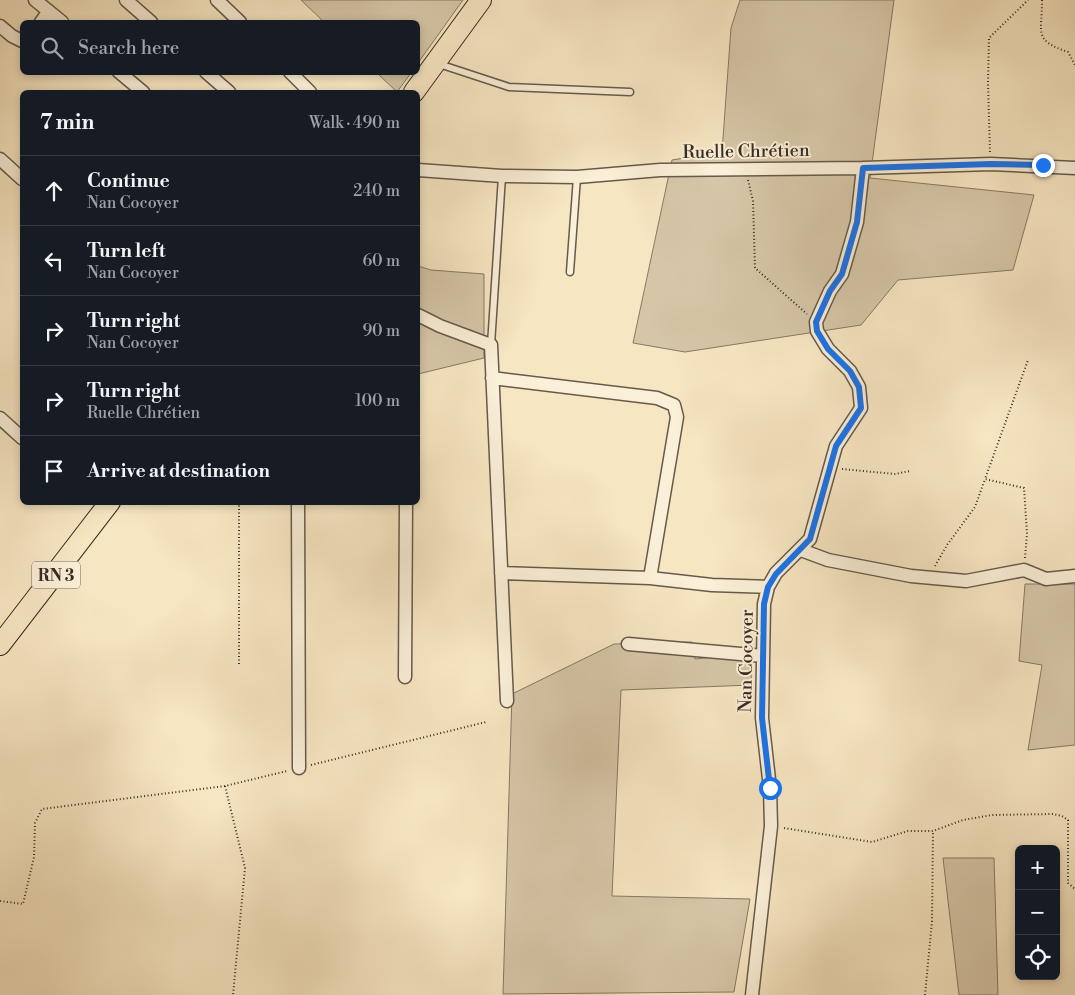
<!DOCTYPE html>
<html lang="en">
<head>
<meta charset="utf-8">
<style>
  body { margin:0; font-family:"Libre Bodoni",serif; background:#20242c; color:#f1f3f6 }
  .controls { position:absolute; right:15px; bottom:15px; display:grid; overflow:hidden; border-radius:8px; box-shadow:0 2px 8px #0003 }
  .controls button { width:45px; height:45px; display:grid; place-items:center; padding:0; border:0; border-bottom:1px solid #363941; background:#171b24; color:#f1f3f6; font:25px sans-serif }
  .stop { position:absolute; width:15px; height:15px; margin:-11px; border:4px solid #1a73e8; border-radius:50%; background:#fff }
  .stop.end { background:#1a73e8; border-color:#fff; box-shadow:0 1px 5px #0008 }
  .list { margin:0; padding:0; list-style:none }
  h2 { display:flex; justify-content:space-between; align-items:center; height:65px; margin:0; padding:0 20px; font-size:21px }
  h2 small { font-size:16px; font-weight:400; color:#9ea1a6 }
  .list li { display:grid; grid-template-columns:32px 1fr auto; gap:15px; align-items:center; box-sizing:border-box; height:70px; padding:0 20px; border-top:1px solid #363941 }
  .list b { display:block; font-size:19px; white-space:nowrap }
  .list p { margin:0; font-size:16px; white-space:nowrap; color:#9ea1a6 }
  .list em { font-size:16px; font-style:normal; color:#9ea1a6 }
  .icon { flex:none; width:28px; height:28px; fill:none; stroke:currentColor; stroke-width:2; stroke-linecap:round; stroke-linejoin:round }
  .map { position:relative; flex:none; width:1075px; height:995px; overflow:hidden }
  .search { position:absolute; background:#171b24; box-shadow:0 2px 8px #0003; left:20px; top:20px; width:400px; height:55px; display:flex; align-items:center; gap:12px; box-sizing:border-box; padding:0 18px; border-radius:8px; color:#9ea1a6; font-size:19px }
  .panel { position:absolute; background:#171b24; box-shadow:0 2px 8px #0003; left:20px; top:90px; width:400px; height:415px; border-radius:8px }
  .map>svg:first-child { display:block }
  .green { fill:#d6c6a7; stroke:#867965 }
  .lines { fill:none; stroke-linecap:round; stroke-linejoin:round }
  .lane-casing { stroke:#665a4b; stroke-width:9 }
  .street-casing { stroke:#665a4b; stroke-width:15 }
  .primary-casing { stroke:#362c23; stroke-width:22 }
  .path { stroke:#362c23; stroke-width:2; stroke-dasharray:1 2.5; stroke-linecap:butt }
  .lane { stroke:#faefd7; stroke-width:6 }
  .street { stroke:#faefd7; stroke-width:12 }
  .primary { stroke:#f7e6c2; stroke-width:20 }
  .route { stroke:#1a73e8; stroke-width:6 }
  .labels { text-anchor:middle; stroke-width:4; stroke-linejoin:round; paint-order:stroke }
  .shield { fill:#faefd7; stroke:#716659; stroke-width:1 }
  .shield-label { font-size:16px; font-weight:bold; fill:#362c23 }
  .street-label { font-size:18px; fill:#362c23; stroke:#faefd7 }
</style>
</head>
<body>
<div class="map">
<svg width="1075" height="995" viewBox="0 0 1075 995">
  <rect width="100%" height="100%" fill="#f7e6c2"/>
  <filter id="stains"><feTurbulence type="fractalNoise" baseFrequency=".004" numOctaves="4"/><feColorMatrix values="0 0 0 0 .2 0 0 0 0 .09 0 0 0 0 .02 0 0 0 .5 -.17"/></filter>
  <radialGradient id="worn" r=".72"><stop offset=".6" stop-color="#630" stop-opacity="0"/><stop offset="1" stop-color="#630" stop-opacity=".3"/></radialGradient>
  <path class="green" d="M301 0H463L418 63V22H324Z
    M740 0H894L870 178 1034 195 1013 270 898 280 861 325 685 352 633 343 672 160 722 152 731 28Z
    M377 73H411L397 92Z
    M418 266 431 270 484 274V358L418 374Z
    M1025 584H1075V745L1028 750 1042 665 1019 661Z
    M692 642 695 659 749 653 752 685 621 690 612 896 750 899 734 992 503 994 512 694 614 644Z
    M943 858H994L998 995H959Z"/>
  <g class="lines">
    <g class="lane-casing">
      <path id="lane" d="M439 64 509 87 630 92
        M570 272 577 177
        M491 345 502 176"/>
    </g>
    <g class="street-casing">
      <path id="street" d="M35 0 62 22
        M126 0 151 22
        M217 0 240 22
        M41 22 49 11
        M0 26 12 36 22 41
        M119 72 143 92
        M206 72 229 92
        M290 72 310 92
        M0 159 22 179
        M418 170 502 176 577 177 660 170 863 168 991 164 1075 168
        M418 315 440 326 491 345 507 701
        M492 378 657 398 674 405 677 417 650 578
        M0 418 22 438
        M298 502 299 768
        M801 550 828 560 911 576 966 581 1024 570 1046 579 1075 576
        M501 573 650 578 712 585 768 587
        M628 644 763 656
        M405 677 406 502
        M752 995 771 826 770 788 762 718 764 604 768 587 776 573 810 539 836 446 861 408 859 387 850 371 828 349 817 331 816 322 830 291 842 274 857 222 863 168"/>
    </g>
    <g class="primary-casing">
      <path id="primary" d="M414 92 481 0
        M0 645 110 502"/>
    </g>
    <path class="path" d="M1042 0C1042 34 1033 40 1068 52L1075 65
      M990 152 988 84 989 38 1028 0
      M748 180 753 201 755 268 807 314
      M842 469 895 474 910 471
      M1025 558 1027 534 1024 488 985 479 1028 360
      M935 566 947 545 975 507 985 479
      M239 664V502
      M311 765 486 722
      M225 786 245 868 233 995
      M784 828 872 842 908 831H933L963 820 992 815 1053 814 1062 816 1068 820V883L1075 889
      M0 901 23 904 34 857 35 823 42 809 225 786 287 771
      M925 995 932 921 933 831"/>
    <use href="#lane" class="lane"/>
    <use href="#street" class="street"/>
    <use href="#primary" class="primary"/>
  </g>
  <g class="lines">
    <path class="route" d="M770 788 762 718 764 604 768 587 776 574 810 539 836 446 861 408 859 387 850 371 828 349 817 331 816 322 830 291 842 274 857 222 863 168 991 164 1043 165"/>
  </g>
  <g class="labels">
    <rect class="shield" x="32" y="561.5" width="48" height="27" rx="4"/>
    <g class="shield-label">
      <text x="56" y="581">RN 3</text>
    </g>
    <g class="street-label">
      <text transform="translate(746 151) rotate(-1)" y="6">Ruelle Chrétien</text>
      <text transform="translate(746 661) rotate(-89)" y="6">Nan Cocoyer</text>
    </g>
  </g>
  <rect width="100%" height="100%" filter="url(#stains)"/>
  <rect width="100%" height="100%" fill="url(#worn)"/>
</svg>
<div class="controls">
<button>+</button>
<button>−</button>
<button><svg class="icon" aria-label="locate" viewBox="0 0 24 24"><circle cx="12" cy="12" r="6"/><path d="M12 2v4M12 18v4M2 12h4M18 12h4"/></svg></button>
</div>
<div class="stop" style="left:770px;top:788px"></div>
<div class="stop end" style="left:1043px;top:165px"></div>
<div class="search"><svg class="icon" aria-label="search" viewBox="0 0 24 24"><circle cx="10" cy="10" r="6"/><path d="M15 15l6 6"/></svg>Search here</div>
<section class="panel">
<h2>7 min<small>Walk · 490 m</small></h2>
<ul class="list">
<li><svg class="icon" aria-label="ahead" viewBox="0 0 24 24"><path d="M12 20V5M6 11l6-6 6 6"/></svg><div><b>Continue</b><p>Nan Cocoyer</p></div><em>240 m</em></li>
<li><svg class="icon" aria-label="left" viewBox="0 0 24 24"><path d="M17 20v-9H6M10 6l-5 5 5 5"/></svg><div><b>Turn left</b><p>Nan Cocoyer</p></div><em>60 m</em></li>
<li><svg class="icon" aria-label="right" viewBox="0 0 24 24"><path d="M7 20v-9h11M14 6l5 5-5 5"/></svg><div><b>Turn right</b><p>Nan Cocoyer</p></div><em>90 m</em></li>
<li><svg class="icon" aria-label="right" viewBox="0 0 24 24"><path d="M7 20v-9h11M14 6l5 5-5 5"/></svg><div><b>Turn right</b><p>Ruelle Chrétien</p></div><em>100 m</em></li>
<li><svg class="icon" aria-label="arrive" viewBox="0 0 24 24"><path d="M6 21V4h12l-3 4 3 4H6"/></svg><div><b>Arrive at destination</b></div></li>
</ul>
</section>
</div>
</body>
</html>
